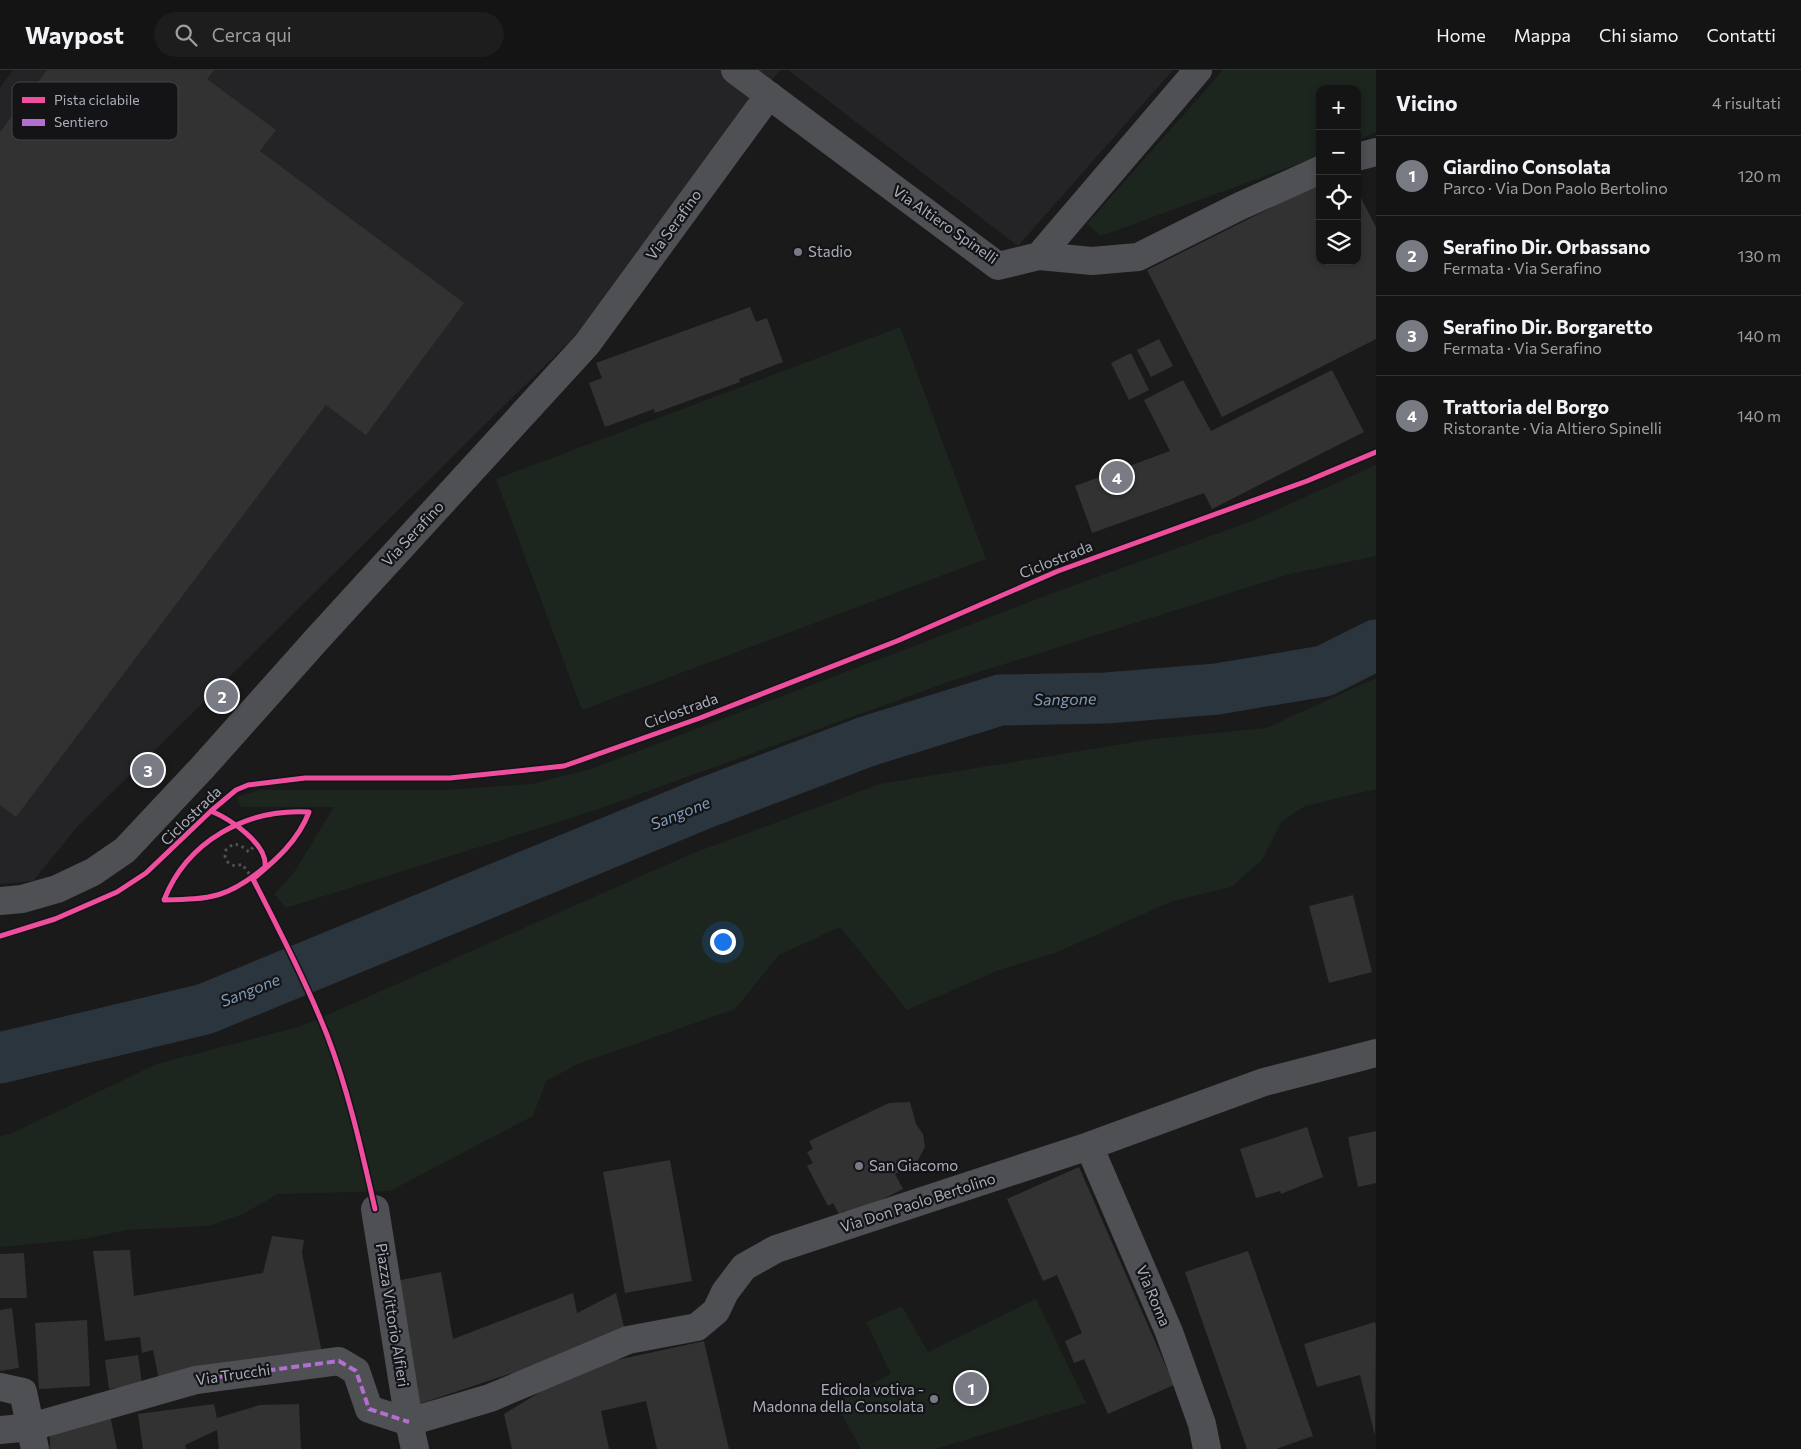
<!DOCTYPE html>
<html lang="it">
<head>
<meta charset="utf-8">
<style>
  body { margin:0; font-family:Commissioner,sans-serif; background:#1d1d1d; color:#f1f3f6 }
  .controls { position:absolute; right:15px; top:15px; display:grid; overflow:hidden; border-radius:10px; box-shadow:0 2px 8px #0003 }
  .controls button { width:45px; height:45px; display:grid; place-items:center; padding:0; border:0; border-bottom:1px solid #333334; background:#141414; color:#f1f3f6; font:25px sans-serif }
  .you { position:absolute; left:722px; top:871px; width:18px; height:18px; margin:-12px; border:4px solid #fff; border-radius:50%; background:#1a73e8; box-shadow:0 0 0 8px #1a73e833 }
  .badge { display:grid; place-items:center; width:32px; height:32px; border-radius:50%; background:#787b84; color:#fff; font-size:16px; font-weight:700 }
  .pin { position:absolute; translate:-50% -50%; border:2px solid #fff; box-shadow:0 1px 5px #0006 }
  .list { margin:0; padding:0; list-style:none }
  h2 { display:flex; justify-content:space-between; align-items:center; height:65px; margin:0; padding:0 20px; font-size:21px }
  h2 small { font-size:16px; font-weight:400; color:#9d9ea0 }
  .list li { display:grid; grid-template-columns:32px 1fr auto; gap:15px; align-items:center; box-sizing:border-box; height:80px; padding:0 20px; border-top:1px solid #333334 }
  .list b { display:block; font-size:19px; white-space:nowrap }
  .list p { margin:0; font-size:16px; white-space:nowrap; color:#9d9ea0 }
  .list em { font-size:16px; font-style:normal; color:#9d9ea0 }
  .icon { flex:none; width:28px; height:28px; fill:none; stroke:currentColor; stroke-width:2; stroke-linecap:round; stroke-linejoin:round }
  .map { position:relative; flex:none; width:1376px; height:1379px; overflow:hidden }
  header { display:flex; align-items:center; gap:30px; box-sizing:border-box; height:70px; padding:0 25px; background:#141414; border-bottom:1px solid #333334 }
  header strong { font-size:24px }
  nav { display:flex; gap:28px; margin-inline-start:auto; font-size:18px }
  .search { width:350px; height:45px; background:#1d1d1d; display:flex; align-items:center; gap:12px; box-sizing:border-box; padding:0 18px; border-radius:28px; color:#9d9ea0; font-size:19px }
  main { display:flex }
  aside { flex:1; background:#141414 }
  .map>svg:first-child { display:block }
  .built { fill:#242427 }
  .green { fill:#1d251f }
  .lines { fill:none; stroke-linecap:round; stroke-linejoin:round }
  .river { stroke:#2b353e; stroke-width:51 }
  .building { fill:#323233 }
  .path { stroke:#505155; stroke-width:3; stroke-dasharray:2.5 4; stroke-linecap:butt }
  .minor { stroke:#4e5054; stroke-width:28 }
  .quiet { stroke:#b36fd0; stroke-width:4; stroke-dasharray:8 4; stroke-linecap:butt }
  .cycleway-casing { stroke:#141417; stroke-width:8 }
  .cycleway { stroke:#ef4d9e; stroke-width:5 }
  .poi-dot { fill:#787b84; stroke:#141417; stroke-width:2 }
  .labels { text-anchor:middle; stroke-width:4.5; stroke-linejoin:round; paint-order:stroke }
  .street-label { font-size:15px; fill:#aaafbc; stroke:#141417 }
  .poi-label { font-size:15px; fill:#aaafbc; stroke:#141417; text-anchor:start }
  .water-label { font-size:16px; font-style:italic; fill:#7f9cba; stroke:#141417 }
  .key { fill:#141417; stroke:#414249; stroke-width:1 }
  .key-label { font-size:14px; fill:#aaafbc }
</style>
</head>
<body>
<header>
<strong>Waypost</strong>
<div class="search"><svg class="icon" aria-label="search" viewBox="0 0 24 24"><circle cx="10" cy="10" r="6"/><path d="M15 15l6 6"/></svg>Cerca qui</div>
<nav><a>Home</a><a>Mappa</a><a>Chi siamo</a><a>Contatti</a></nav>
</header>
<main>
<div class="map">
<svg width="1376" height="1379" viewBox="0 0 1376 1379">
  <rect width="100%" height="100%" fill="#1a1a1b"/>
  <path class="built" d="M13 0H780L744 42 579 262 78 756 33 811 0 814V18Z
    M788 0H1173L1018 176Z"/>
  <path class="green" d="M1223 0H1376V62L1357 71V19H1320V86L1101 166 1087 154Z
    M900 257 986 489 582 640 496 409Z
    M1376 395V486L1290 504 951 611 596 740 286 838 274 824 293 804 334 737H241L237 727 259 720H443L532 714 591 699 1061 520 1252 451Z
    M1376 608V719L1305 736 1282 751 1262 790 1231 817 1173 831 1055 883 999 900 907 940 840 857 779 885 735 939 578 994 546 1011 533 1046 390 1121 278 1124 243 1144 209 1156 126 1160 84 1169 0 1177V1066L10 1064 157 994 302 956 691 784 880 714 1153 669 1266 658Z
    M1036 1229 1086 1333 936 1379H861L835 1332 891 1304 866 1252 902 1236 928 1282Z"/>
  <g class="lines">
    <path class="river" d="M0 988 205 939 705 733 868 671 1000 630 1106 628 1217 619 1324 601 1376 575"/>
  </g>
  <path class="building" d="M47 0H214L207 9 276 60 260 81 464 233 366 365 326 335 16 747 0 735V62Z
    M1320 113V191H1357V120L1376 157V269L1222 347 1147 200Z
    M750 237 756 252 767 248 783 292 739 309 740 312 655 343 654 339 605 357 589 313 602 308 596 293Z
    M1159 269 1173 296 1151 307 1137 280Z
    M1131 283 1149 320 1129 330 1111 293Z
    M1332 300 1364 362 1212 439 1204 423 1092 463 1075 416 1170 381 1144 330 1183 310 1211 361Z
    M1353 825 1372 902 1329 913 1309 836Z
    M910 1032 916 1054 923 1064 925 1077 917 1092 895 1104 903 1119 847 1147 845 1141 839 1144 833 1133 828 1136 807 1096 813 1093 807 1082 813 1079 809 1071 889 1033Z
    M1307 1057 1323 1107 1281 1124 1280 1121 1256 1128 1240 1079Z
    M1376 1061V1113L1358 1117 1348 1067Z
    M670 1090 692 1211 625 1223 603 1102Z
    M1079 1097 1174 1315 1108 1344 1084 1289 1074 1293 1065 1271 1082 1263 1057 1205 1043 1211 1007 1129Z
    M272 1166 304 1170 302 1183 322 1283 159 1310 153 1280 142 1283 140 1267 105 1271 93 1181 130 1180 134 1226 263 1203Z
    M1248 1181 1313 1366 1276 1379H1247L1185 1202Z
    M24 1183 27 1228H0V1184Z
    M441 1202 453 1269 573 1223 577 1243 616 1223 624 1257 588 1278 419 1334 396 1211Z
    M12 1238 19 1298 0 1301V1240Z
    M87 1250 90 1316 39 1319 35 1253Z
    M1375 1252 1376 1256 1375 1366 1360 1305 1317 1317 1304 1274Z
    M704 1271 729 1379H657L646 1331 601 1341 609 1379H512L504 1344 580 1298Z
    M138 1285 142 1314 109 1319 105 1290Z
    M214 1334 217 1348 260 1335 299 1334 301 1379H219L217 1360 185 1375 186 1379H143L138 1344Z
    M109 1340 117 1379H50V1356Z"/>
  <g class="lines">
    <path class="path" d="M253 809 242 794C233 798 227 794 225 786L226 780 233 774 240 775 249 782 256 774"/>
    <path class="minor" d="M735 0 998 196 1039 186 1198 0
      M1357 87 1376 82
      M1039 186 1092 191 1138 187 1238 137 1320 100
      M0 831 22 829 57 819 93 802 125 780 202 698 318 568 587 274 769 25
      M1089 1076 1169 1262 1202 1354 1207 1379
      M0 1317 23 1322 35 1379
      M0 1360 31 1357 196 1310 339 1291 356 1301 369 1339 409 1352 375 1139
      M415 1379 409 1352 490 1328 628 1270 697 1257 716 1241 725 1222 744 1197 776 1179 1089 1076 1264 1012 1376 983"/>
    <path class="quiet" d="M196 1310 339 1291 356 1301 369 1339 409 1352"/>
    <g class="cycleway-casing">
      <path id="cycleway" d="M211 741C230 749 268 774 265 797 228 828 211 829 164 830 187 771 247 738 309 742 298 771 276 790 253 809 279 860 306 912 327 965 348 1019 362 1082 375 1139
        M0 866 55 849 117 822 146 803 211 741 236 720 248 715 305 708H450L564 696 700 648 897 571 1058 501 1307 411 1376 382"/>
    </g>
    <use href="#cycleway" class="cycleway"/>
  </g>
  <g class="poi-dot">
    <circle cx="798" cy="182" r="5"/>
    <circle cx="859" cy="1096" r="5"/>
    <circle cx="934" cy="1329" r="5"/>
  </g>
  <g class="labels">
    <g class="street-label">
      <text transform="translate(674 155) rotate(-54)" y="5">Via Serafino</text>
      <text transform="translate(945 155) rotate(35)" y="5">Via Altiero Spinelli</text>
      <text transform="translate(413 464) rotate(-47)" y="5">Via Serafino</text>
      <text transform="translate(1056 490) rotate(-22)" y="5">Ciclostrada</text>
      <text transform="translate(681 641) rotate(-20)" y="5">Ciclostrada</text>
      <text transform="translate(191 746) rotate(-44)" y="5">Ciclostrada</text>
      <text transform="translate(918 1133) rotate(-18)" y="5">Via Don Paolo Bertolino</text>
      <text transform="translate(1153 1226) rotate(67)" y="5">Via Roma</text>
      <text transform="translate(392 1245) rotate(81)" y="5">Piazza Vittorio Alfieri</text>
      <text transform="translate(233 1305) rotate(-8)" y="5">Via Trucchi</text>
    </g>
    <g class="poi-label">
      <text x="808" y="187">Stadio</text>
      <text x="869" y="1101">San Giacomo</text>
      <text x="924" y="1325" text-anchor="end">Edicola votiva -<tspan x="924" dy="17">Madonna della Consolata</tspan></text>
    </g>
    <g class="water-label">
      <text transform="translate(1065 629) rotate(-1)" y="6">Sangone</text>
      <text transform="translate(680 743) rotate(-22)" y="6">Sangone</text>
      <text transform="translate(250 920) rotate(-22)" y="6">Sangone</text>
    </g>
  </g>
  <rect x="12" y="12" width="166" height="58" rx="8" class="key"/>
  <rect x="22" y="27" width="23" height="6" fill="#ef4d9e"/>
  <rect x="22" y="49" width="23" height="7" fill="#b36fd0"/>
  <g class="key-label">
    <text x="54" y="35">Pista ciclabile</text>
    <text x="54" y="57">Sentiero</text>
  </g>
</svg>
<div class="controls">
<button>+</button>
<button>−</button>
<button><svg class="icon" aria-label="locate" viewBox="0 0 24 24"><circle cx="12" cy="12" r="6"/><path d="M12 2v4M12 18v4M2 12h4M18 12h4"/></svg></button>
<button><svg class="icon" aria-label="layers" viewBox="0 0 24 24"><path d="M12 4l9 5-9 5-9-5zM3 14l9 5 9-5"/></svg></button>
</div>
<div class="you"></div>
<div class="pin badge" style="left:971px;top:1318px">1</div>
<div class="pin badge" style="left:222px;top:626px">2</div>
<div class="pin badge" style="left:148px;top:700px">3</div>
<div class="pin badge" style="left:1117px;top:407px">4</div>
</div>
<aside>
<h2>Vicino<small>4 risultati</small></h2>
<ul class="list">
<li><span class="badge">1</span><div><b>Giardino Consolata</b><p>Parco · Via Don Paolo Bertolino</p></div><em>120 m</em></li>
<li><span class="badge">2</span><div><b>Serafino Dir. Orbassano</b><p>Fermata · Via Serafino</p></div><em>130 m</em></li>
<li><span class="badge">3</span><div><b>Serafino Dir. Borgaretto</b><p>Fermata · Via Serafino</p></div><em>140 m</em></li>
<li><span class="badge">4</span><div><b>Trattoria del Borgo</b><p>Ristorante · Via Altiero Spinelli</p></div><em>140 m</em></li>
</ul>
</aside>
</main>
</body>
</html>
